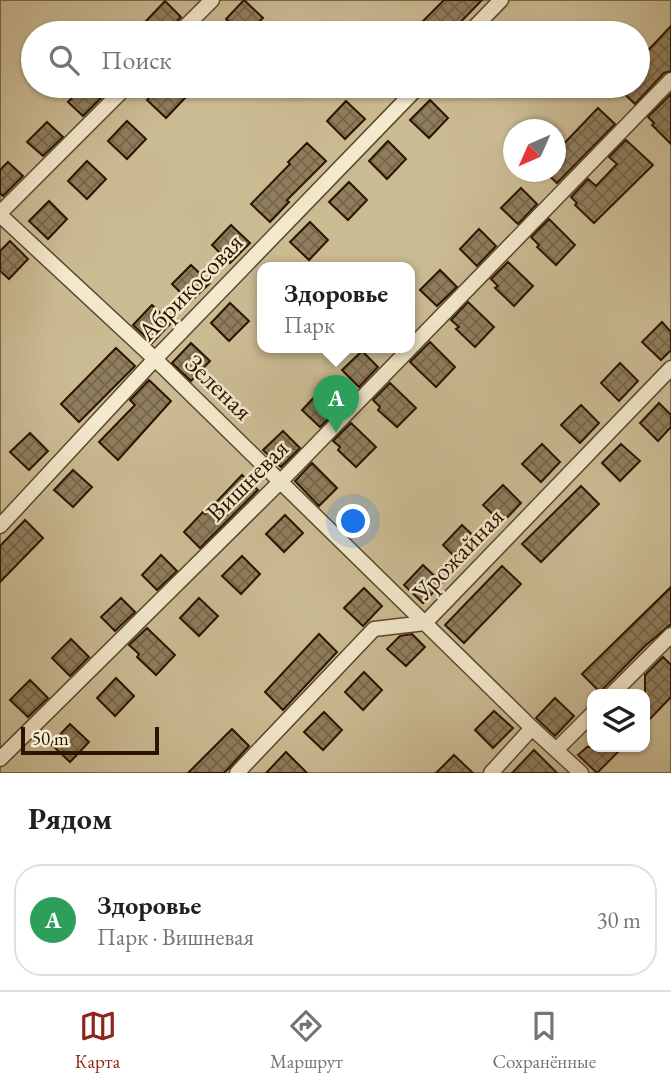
<!DOCTYPE html>
<html lang="ru">
<head>
<meta charset="utf-8">
<style>
  body { margin:0; font-family:"EB Garamond",serif; background:#f2f2f2; color:#202124 }
  .controls { position:absolute; right:21px; bottom:21px; display:grid; overflow:hidden; border-radius:14px; box-shadow:0 2px 5px #0004 }
  .controls button { width:63px; height:63px; display:grid; place-items:center; padding:0; border:0; border-bottom:2px solid #e0e0e0; background:#fff; color:#202124; font:35px sans-serif }
  .compass { position:absolute; left:503px; top:119px; width:63px; height:63px; border-radius:50%; background:#fff; box-shadow:0 2px 5px #0004; rotate:225deg }
  .scale { position:absolute; left:21px; bottom:18px; width:138px; box-sizing:border-box; padding-left:7px; border:4px solid #2b1400; border-top:0; font-size:19px; line-height:24px; white-space:nowrap; color:#2b1400; -webkit-text-stroke:5px #f3e9cc; paint-order:stroke }
  .you { position:absolute; left:354px; top:522px; width:24px; height:24px; margin:-18px; border:5px solid #fff; border-radius:50%; background:#1a73e8; box-shadow:0 0 0 10px #1a73e833 }
  .badge { display:grid; place-items:center; width:46px; height:46px; border-radius:50%; background:#8f2418; color:#fff; font-size:23px; font-weight:700 }
  .pin { position:absolute; translate:-50% -58px; filter:drop-shadow(0 2px 4px #0008) }
  .pin::after { content:''; position:absolute; top:37px; width:24px; height:21px; background:inherit; clip-path:polygon(0 0,100% 0,50% 100%) }
  .popup { position:absolute; left:257px; top:262px; width:158px; height:91px; box-sizing:border-box; display:grid; place-content:center; border-radius:14px; background:#fff; filter:drop-shadow(0 2px 5px #0005); font-size:23px; white-space:nowrap; color:#757577 }
  .popup b { font-size:26px; color:#202124 }
  .popup::after { content:''; position:absolute; left:50%; top:100%; margin-left:-14px; border:14px solid transparent; border-top-color:#fff }
  .list { margin:0; padding:0; list-style:none }
  h2 { display:flex; justify-content:space-between; align-items:center; height:91px; margin:0; padding:0 28px; font-size:30px }
  h2 small { font-size:23px; font-weight:400; color:#757577 }
  .list li { display:grid; grid-template-columns:46px 1fr auto; gap:21px; align-items:center; box-sizing:border-box; height:112px; margin:0 14px 14px; padding:0 14px; border:2px solid #e0e0e0; border-radius:28px }
  .list b { display:block; font-size:26px; white-space:nowrap }
  .list p { margin:0; font-size:23px; white-space:nowrap; color:#757577 }
  .list em { font-size:23px; font-style:normal; color:#757577 }
  .icon { flex:none; width:38px; height:38px; fill:none; stroke:currentColor; stroke-width:2; stroke-linecap:round; stroke-linejoin:round }
  .map { position:relative; flex:none; width:671px; height:773px; overflow:hidden }
  .search { position:absolute; background:#fff; box-shadow:0 2px 5px #0004; left:21px; right:21px; top:21px; height:77px; display:flex; align-items:center; gap:18px; box-sizing:border-box; padding:0 24px; border-radius:38px; color:#757577; font-size:26px }
  .sheet { height:217px; background:#fff }
  nav { display:flex; justify-content:space-around; align-items:center; box-sizing:border-box; height:98px; border-top:2px solid #e0e0e0; background:#fff; font-size:19px; color:#757577 }
  nav a { display:grid; justify-items:center; gap:4px }
  nav .on { color:#8f2418 }
  .map>svg:first-child { display:block }
  .green { fill:#cbbb93; stroke:#7b684a; stroke-width:2; fill-rule:evenodd }
  .building { fill:url(#building-cross-hatch); stroke:#2b1400; stroke-width:2 }
  .lines { fill:none; stroke-linecap:round; stroke-linejoin:round }
  .street-casing { stroke:#5b462c; stroke-width:17 }
  .street { stroke:#f3e9cc; stroke-width:14 }
  .labels { text-anchor:middle; stroke-width:5; stroke-linejoin:round; paint-order:stroke }
  .street-label { font-size:26px; fill:#2b1400; stroke:#f3e9cc }
</style>
</head>
<body>
<div class="map">
<svg width="671" height="773" viewBox="0 0 671 773">
  <defs>
    <pattern id="building-cross-hatch" width="8" height="8" patternUnits="userSpaceOnUse" patternTransform="scale(1.75)"><rect width="8" height="8" fill="#8f7d5c"/><path d="M0 0l8 8M0 8l8-8" fill="none" stroke="#75654a"/></pattern>
  </defs>
  <rect width="100%" height="100%" fill="#ecddb1"/>
  <filter id="stains"><feTurbulence type="fractalNoise" baseFrequency=".00286" numOctaves="4"/><feColorMatrix values="0 0 0 0 .2 0 0 0 0 .09 0 0 0 0 .02 0 0 0 .5 -.17"/></filter>
  <radialGradient id="worn" r=".72"><stop offset=".6" stop-color="#630" stop-opacity="0"/><stop offset="1" stop-color="#630" stop-opacity=".3"/></radialGradient>
  <path class="green" d="M0 0H671V773H0ZM33 33H638V86H33ZM514 130H556V172H514ZM262 267H410V347H262ZM592 694H645V747H592Z"/>
  <path class="building" d="M244 0 263 18 248 33H240L226 19Z
    M444 0H482L450 33H411Z
    M165 1 181 17 172 27 170 33H158L146 21Z
    M671 26V71L664 73 635 104 616 86H638V61Z
    M83 86H91L102 97 83 116 68 102Z
    M161 86H172L185 98 166 118 147 100Z
    M671 94V144L652 125 654 123 648 117Z
    M430 100 448 118 429 138 410 120Z
    M346 101 365 119 345 139 327 121Z
    M598 108 615 124 557 183 545 172H556V152Z
    M127 121 146 139 127 159 108 141Z
    M47 122 63 137 43 156 27 142Z
    M626 140 653 165 594 223 575 205 577 203 571 197 588 179 596 186 617 164 609 157Z
    M388 141 406 159 387 179 369 161Z
    M307 143 326 161 287 200 289 202 270 222 251 204 290 164 288 162Z
    M87 161 106 179 87 199 68 181Z
    M8 162 23 176 3 196 0 193V170Z
    M349 182 367 200 348 220 329 202Z
    M521 188 537 204 518 224 501 208Z
    M49 201 67 219 48 239 29 221Z
    M549 219 575 245 556 265 537 247 539 245 531 237Z
    M310 222 328 240 309 260 290 242Z
    M231 225 250 243 230 263 212 245Z
    M479 229 496 246 477 266 460 249Z
    M10 241 28 259 9 279 0 271V251Z
    M508 262 533 286 514 306 495 288 498 286 491 279Z
    M191 265 210 283 190 302 172 284Z
    M440 270 457 287 437 306 420 290Z
    M468 302 494 327 475 347 456 329 459 327 451 320Z
    M230 303 249 321 229 341 211 323Z
    M152 305 171 323 152 343 133 325Z
    M662 322 671 332V350L661 360 642 342Z
    M430 342 455 367 436 387 410 362Z
    M191 343 210 361 191 381 172 363Z
    M116 348 135 366 79 422 61 404Z
    M362 351 378 367 359 387 342 370Z
    M620 363 638 381 619 401 601 383Z
    M149 380 171 401 118 460 99 442 135 405 130 400Z
    M390 383 416 408 397 427 378 410 380 407 373 400Z
    M321 390 339 408 320 427 302 410Z
    M659 403 671 415V427L658 441 640 423Z
    M581 405 599 423 580 443 561 425Z
    M351 423 376 447 356 467 338 450 340 447 333 441Z
    M283 431 300 448 281 467 263 450Z
    M30 433 48 451 29 470 10 452Z
    M542 444 560 462 541 482 522 464Z
    M621 444 640 461 620 481 602 463Z
    M312 463 337 488 319 506 295 481Z
    M73 470 92 487 73 507 54 490Z
    M242 475 258 490 200 548 184 532 203 512 205 514Z
    M503 485 521 503 502 523 483 505Z
    M581 486 599 504 541 562 522 544Z
    M285 515 303 533 284 552 266 534Z
    M25 520 43 538 0 582V546Z
    M462 525 481 543 461 563 443 545Z
    M161 555 177 571 157 590 142 575Z
    M242 556 260 574 241 594 222 576Z
    M423 565 442 583 423 603 404 585Z
    M502 566 521 584 464 643 445 625Z
    M671 587V624L645 646 600 692 582 674Z
    M364 588 382 606 363 626 344 608Z
    M121 598 135 612 115 631 101 617Z
    M199 598 218 616 199 636 180 618Z
    M147 628 175 655 156 675 137 657 139 654 129 645Z
    M319 634 337 652 283 710 265 692Z
    M412 634 425 647 406 666 387 649 400 636Z
    M71 639 89 657 70 676 52 658Z
    M663 657 671 665V697L645 724V675Z
    M364 672 382 690 363 710 345 692Z
    M116 678 134 696 115 716 97 698Z
    M30 680 48 698 28 717 10 700Z
    M555 698 574 716 555 736 536 718Z
    M494 711 513 728 493 748 475 730Z
    M324 712 342 730 323 750 304 732Z
    M70 724 89 742 70 762 51 744Z
    M232 729 249 746 229 768 224 773H188Z
    M587 747H623L597 773 578 755Z
    M534 750 557 773H512Z
    M286 752 307 773H266Z
    M454 755 473 773H436Z"/>
  <g class="lines">
    <g class="street-casing">
      <path id="street" d="M179 33 212 0
        M469 33 501 0
        M0 213 127 86
        M0 215 155 359 532 728 581 773
        M0 526 155 359 419 86
        M612 694 671 635
        M556 750 592 714
        M0 759 280 482 671 80
        M237 773 374 629 425 623 671 368
        M491 773 532 728"/>
    </g>
    <use href="#street" class="street"/>
  </g>
  <g class="labels">
    <g class="street-label">
      <text transform="translate(190 287) rotate(-46)" y="9">Абрикосовая</text>
      <text transform="translate(219 387) rotate(44)" y="9">Зеленая</text>
      <text transform="translate(247 480) rotate(-45)" y="9">Вишневая</text>
      <text transform="translate(458 554) rotate(-46)" y="9">Урожайная</text>
    </g>
  </g>
  <rect width="100%" height="100%" filter="url(#stains)"/>
  <rect width="100%" height="100%" fill="url(#worn)"/>
</svg>
<div class="controls">
<button><svg class="icon" aria-label="layers" viewBox="0 0 24 24"><path d="M12 4l9 5-9 5-9-5zM3 14l9 5 9-5"/></svg></button>
</div>
<svg class="compass" viewBox="-18 -18 36 36"><path d="M0-13l5 13h-10z" fill="#e53935"/><path d="M0 13l5-13h-10z" fill="#757577"/></svg>
<div class="scale">50 m</div>
<div class="you"></div>
<div class="pin badge" style="left:336px;top:433px;background:#2e9e5b">A</div>
<div class="popup"><b>Здоровье</b>Парк</div>
<div class="search"><svg class="icon" aria-label="search" viewBox="0 0 24 24"><circle cx="10" cy="10" r="6"/><path d="M15 15l6 6"/></svg>Поиск</div>
</div>
<section class="sheet">
<h2>Рядом<small></small></h2>
<ul class="list">
<li><span class="badge" style="background:#2e9e5b">A</span><div><b>Здоровье</b><p>Парк · Вишневая</p></div><em>30 m</em></li>
</ul>
</section>
<nav>
<a class="on"><svg class="icon" aria-label="map" viewBox="0 0 24 24"><path d="M3 6l6-2 6 2 6-2v14l-6 2-6-2-6 2zM9 4v14M15 6v14"/></svg>Карта</a>
<a><svg class="icon" aria-label="directions" viewBox="0 0 24 24"><path d="M12 3l9 9-9 9-9-9zM9 14v-3h6M13 9l2 2-2 2"/></svg>Маршрут</a>
<a><svg class="icon" aria-label="saved" viewBox="0 0 24 24"><path d="M7 4h10v16l-5-4-5 4z"/></svg>Сохранённые</a>
</nav>
</body>
</html>
